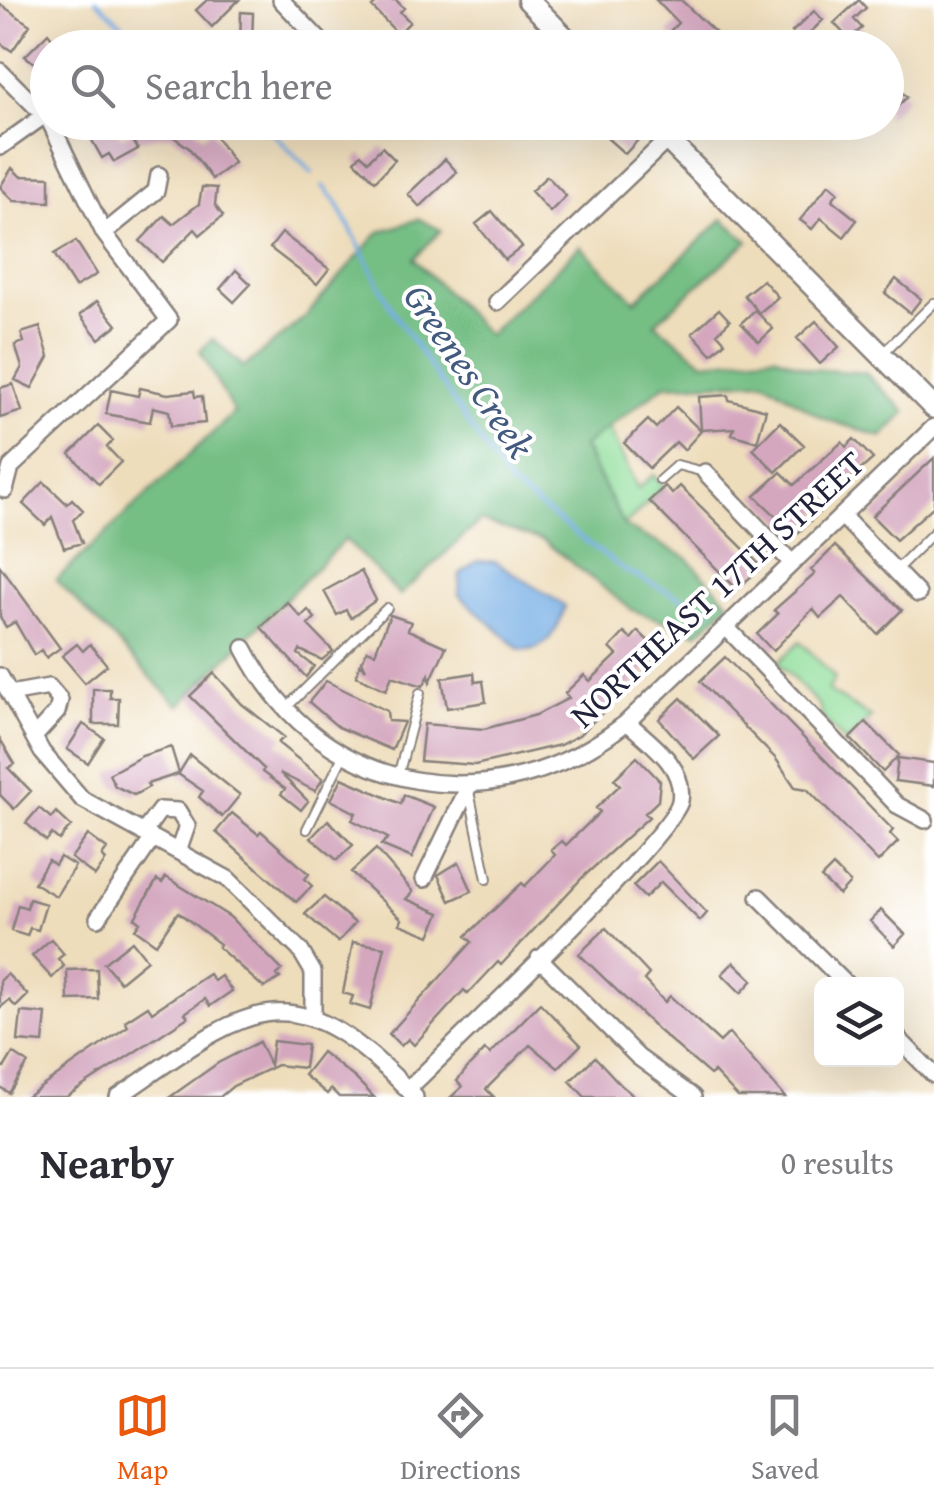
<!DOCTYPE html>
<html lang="en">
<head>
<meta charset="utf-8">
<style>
  body { margin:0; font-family:"Gentium Book Plus",serif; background:#f2f2f3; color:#2b2b33 }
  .controls { position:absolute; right:30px; bottom:30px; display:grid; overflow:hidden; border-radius:15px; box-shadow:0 10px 40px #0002 }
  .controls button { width:90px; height:90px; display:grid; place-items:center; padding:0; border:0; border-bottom:2px solid #e1e1e2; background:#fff; color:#2b2b33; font:50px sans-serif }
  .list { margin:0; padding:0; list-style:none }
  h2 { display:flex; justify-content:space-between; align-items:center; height:130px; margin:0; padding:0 40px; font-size:42px }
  h2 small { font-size:32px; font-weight:400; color:#7c7c81 }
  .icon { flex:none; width:55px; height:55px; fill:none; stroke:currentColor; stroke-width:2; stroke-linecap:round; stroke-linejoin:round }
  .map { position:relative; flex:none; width:934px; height:1097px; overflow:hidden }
  .search { position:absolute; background:#fff; box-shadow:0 10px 40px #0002; left:30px; right:30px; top:30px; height:110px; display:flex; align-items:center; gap:25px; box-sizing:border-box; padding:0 35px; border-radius:55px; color:#7c7c81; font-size:38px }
  .sheet { height:270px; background:#fff }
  nav { display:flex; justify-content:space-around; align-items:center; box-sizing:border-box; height:140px; border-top:2px solid #e1e1e2; background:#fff; font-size:28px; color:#7c7c81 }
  nav a { display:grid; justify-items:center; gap:5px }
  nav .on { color:#ea580c }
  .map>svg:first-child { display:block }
  .green { fill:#92df9c; stroke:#5a806c; stroke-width:2.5 }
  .forest { fill:#75be84; stroke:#4c7060; stroke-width:2.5 }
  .water { fill:#74ade4; stroke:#4b6890; stroke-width:2.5 }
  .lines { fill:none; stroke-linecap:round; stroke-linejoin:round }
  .stream { stroke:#74ade4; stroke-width:4 }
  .building { fill:#d4a7bf }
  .lane-casing { stroke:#88807b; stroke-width:12 }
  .street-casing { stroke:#88807b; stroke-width:20 }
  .secondary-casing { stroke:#88807b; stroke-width:25 }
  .lane { stroke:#fff; stroke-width:8 }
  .street { stroke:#fff; stroke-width:15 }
  .secondary { stroke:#fff; stroke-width:20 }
  .labels { text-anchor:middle; stroke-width:8; stroke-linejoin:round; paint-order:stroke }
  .street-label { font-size:35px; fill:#22223b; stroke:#fff }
  .water-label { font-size:38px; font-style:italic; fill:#435a7f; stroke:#fff }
</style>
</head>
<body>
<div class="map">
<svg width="934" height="1097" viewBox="0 0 934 1097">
  <rect width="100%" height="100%" fill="#fff"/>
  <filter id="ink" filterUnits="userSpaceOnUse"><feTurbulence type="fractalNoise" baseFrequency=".01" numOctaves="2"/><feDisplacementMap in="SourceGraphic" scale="20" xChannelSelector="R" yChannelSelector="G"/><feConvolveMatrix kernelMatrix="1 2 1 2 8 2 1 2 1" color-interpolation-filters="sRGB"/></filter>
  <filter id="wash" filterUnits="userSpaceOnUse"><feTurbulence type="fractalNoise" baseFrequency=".0048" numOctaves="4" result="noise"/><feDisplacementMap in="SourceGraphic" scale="40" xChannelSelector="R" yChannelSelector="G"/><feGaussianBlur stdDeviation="2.25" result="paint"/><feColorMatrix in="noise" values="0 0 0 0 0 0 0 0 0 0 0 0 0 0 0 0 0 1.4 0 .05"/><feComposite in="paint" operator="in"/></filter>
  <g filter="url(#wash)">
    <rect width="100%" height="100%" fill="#edb"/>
    <path class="green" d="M608 427 638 489 653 475 664 486 624 526 583 446Z
      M800 641 835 678 828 691 871 717 846 743 823 718 819 705 778 663Z"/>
    <path class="forest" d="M419 219 441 230 414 259 488 335 580 246 635 301 723 219 748 241 655 323 704 362 775 355 809 369 865 373 906 412 882 437 822 418 765 381 665 385 583 446 624 526 686 557 730 603 698 633 632 610 544 541 480 521 400 595 345 539 179 706 56 580 234 413 200 351 213 339 244 367 305 317 379 232Z"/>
    <path class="water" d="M477 561 496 562 565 606C560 627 544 656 519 649L459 595 460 574Z"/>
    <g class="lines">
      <path class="stream" d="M96 0 147 48
        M262 122 312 173
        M323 186 336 201 394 313 509 484 624 570 710 612"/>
    </g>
    <g id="blocks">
      <path class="building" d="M207 0H239L212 27 196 10Z
        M379 0H396L404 8 400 12 410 22 398 34 372 7Z
        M656 0H681L719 36 707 48H682L668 33 678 23Z
        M859 0 866 8 854 19 862 28 849 39 834 23Z
        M0 4 30 25 12 51 0 43Z
        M814 11 823 20 801 42 792 32Z
        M241 12 253 13 252 44H240Z
        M48 33 60 48H48V73L25 56Z
        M886 77 907 97 886 118Z
        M111 122 121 137 138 128 137 122H186L203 136 211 130 234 163 212 179 189 148 171 135 133 141 138 149 114 162 109 154 102 158 89 135Z
        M602 122H616L637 141 625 154 597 129Z
        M382 147 395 160 375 181 355 161 361 154 368 161Z
        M445 159 457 172 420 207 408 194Z
        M12 168 20 176 50 177V202L14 201 0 187Z
        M547 176 566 196 550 212 531 191Z
        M829 184 838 192 832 200 857 220 844 237 821 218 812 229 800 220Z
        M202 187 217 188 215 205 223 216 200 235 195 229 162 262 140 241 164 216 173 224 199 204Z
        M492 211 522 247 505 260 476 224Z
        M282 233 329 269 317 284 270 248Z
        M76 241 97 274 75 287 54 254Z
        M236 270 251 284 234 302 220 289Z
        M896 279 921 299 910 313 885 293Z
        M763 280 778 297 759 313 744 295Z
        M97 301 117 325 99 339 80 315Z
        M719 309 730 321 717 333 725 342 712 354 692 333Z
        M755 310 773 329 759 342 741 323Z
        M816 321 839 347 820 364 797 338Z
        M40 327 49 357 32 388 15 380 22 367 15 345 24 342 21 333Z
        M13 384 22 411 0 418V388Z
        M140 388 168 394 194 391 195 397 202 396 205 423 171 426 169 411 153 407 150 422 106 414 111 390 138 396Z
        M728 395 729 400 766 410 757 442 732 434 734 428 701 430 699 397Z
        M676 407 701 431 684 450 676 442 649 468 624 443 648 420 656 428Z
        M780 422 804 445 776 472 753 449Z
        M98 426 113 441 107 447 121 462 99 484 70 454Z
        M854 439 873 459 822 504 825 507 796 535 755 496 781 472 794 485 842 442 846 447Z
        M934 458V506L896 540 872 516Z
        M44 482 67 504 72 499 83 510 73 520 82 543 64 548 52 517 45 525 23 504Z
        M665 486 672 494 680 486 762 567 737 589 649 501Z
        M835 546 902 610 878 634 843 597 820 618 813 609 773 651 757 634 778 614 774 610 815 574 811 570Z
        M0 566 60 648 46 658 41 650 34 655 15 622 6 627 0 617Z
        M361 571 376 600 351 618 346 610 337 615 324 591Z
        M287 602 301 617 308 610 315 618 308 625 333 651 322 660 300 650 298 654 314 666 306 677 261 627Z
        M390 615 411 622 408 630 446 647 430 682 429 675 423 686 392 676 386 690 356 676 360 664 366 669 362 661 367 650 375 653Z
        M638 631 663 655 579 735 560 745 475 765 420 761 424 724 484 729 536 715 569 698 565 693 584 675 590 681 617 655 610 648 624 633 631 639Z
        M77 644 83 651 90 644 107 665 85 683 62 656Z
        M725 657 893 830 890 834 898 842 878 862 807 789 795 787 776 759 700 681Z
        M214 673 242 704 284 737 278 743 323 779 315 791 280 773 308 801 301 810 281 794 285 789 262 772 264 769 190 696Z
        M474 673 475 682 483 681 486 702 447 708 442 678Z
        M326 681 387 711 388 721 404 722 392 750 338 727 309 702Z
        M93 689H110V698H119L118 724H93Z
        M681 698 719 736 694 759 659 719Z
        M866 722 899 755 883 772 850 738Z
        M83 724 104 738 88 763 67 749Z
        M0 739 15 764 8 768 31 791 14 809 0 795Z
        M171 747 179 773 190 755 240 795 222 817 199 797 203 791 178 774 147 784 149 787 134 795 115 786 109 774 142 756Z
        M637 757 660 781 658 801 645 813 649 817 582 878 501 965 498 962 468 994 464 990 414 1045 408 1039 401 1046 389 1034 472 942 466 936 522 883 525 886 555 855 551 850 562 841 566 845 600 812 596 808 620 785 614 779Z
        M898 758 934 763V786L895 781Z
        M342 778 401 804 404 795 434 807 412 858 381 845 388 838 352 820 356 813 331 800Z
        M39 808 51 818 56 812 71 826 59 840 52 834 46 841 26 823Z
        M232 813 258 834 261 831 309 874 305 879 312 886 296 902 216 832Z
        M328 820 353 845 337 860 311 838Z
        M88 835 107 849 102 856 106 860 95 876 71 858Z
        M376 849 413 892 406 899 440 913 430 936 400 924 402 919 351 872Z
        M60 857 75 866 56 896 34 883 48 860 55 865Z
        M658 861 707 913 700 921 661 882 645 898 633 886Z
        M459 862 472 891 450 901 438 875Z
        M833 866 850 883 839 895 821 878Z
        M166 877 230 917 282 970 277 975 280 978 264 988 218 947 220 944 178 912 156 944 135 929 140 922 135 918 148 895 157 880 162 883Z
        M324 897 355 923 338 942 305 914Z
        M29 899 46 904 38 930 30 928 27 936 11 931 18 905 27 908Z
        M881 910 905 934 894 946 870 921Z
        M606 928 649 974 644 980 665 1002 670 996 720 1042 729 1033 785 1097H738L714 1072 710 1075 658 1030 579 954Z
        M51 939 64 954 58 959 64 966 52 978 32 956Z
        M132 941 147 960 120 982 104 963Z
        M353 942 385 947 370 1010 350 1004 353 996 343 993Z
        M734 962 753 980 741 993 722 974Z
        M97 969 98 999 68 1000 67 970Z
        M7 974 28 995 16 1007 9 1000 0 1008V981Z
        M209 974 214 981 221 976 232 991 210 1006 205 999 185 1013 188 1017 66 1097H27L128 1026 125 1021 148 1006 152 1012Z
        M540 1003 581 1045 558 1068 530 1045 486 1089 494 1097H451L462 1087 457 1081 469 1066 485 1050 490 1054Z
        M21 1012 46 1014 43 1043 18 1041Z
        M273 1041 307 1045 304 1068 277 1065 233 1086 220 1097H170L218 1063 259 1042 270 1065Z
        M322 1052 355 1078 374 1097H339L331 1089 327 1094 304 1075Z
        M13 1053 28 1063 9 1093 0 1087V1066L4 1068Z
        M595 1057 622 1086 635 1097H585L570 1081Z"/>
    </g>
  </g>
  <g filter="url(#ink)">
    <use href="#blocks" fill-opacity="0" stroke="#88807b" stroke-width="2.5"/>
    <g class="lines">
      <g class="lane-casing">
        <path id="lane" d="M881 355 934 303
          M660 480 677 465 704 472
          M895 571 934 532
          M285 709 387 608
          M398 776 420 693
          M470 796 487 879
          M307 829 344 754"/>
      </g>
      <g class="street-casing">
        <path id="street" d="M281 0 327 48
          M0 71 48 119
          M0 147 45 115
          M104 233 156 191 159 175
          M497 302 667 140
          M705 472 792 563
          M5 490 11 467 169 320 104 233 50 122
          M842 516 918 594
          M726 627 897 805 925 820
          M244 648C321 799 499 825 627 722L934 427
          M0 676 42 752 82 799 228 879 300 950 313 972V1017
          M10 694 49 687 60 700 57 712 34 737
          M143 833 160 810 178 811 187 826 179 849
          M424 879 470 784
          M759 897 846 984
          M98 918 153 838
          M539 958 638 1057 693 1097
          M896 1036 934 1075
          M408 1089C447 1051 674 834 680 801 686 766 650 743 627 722
          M118 1097C250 1006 289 965 415 1097"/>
      </g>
      <g class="secondary-casing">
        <path id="secondary" d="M528 0 575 48
          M650 122 934 408"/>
      </g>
      <use href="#lane" class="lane"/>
      <use href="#street" class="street"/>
      <use href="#secondary" class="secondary"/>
    </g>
  </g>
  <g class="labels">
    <g class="street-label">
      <text transform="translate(717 589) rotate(-43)" y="12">NORTHEAST 17TH STREET</text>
    </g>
    <g class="water-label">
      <text transform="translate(469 371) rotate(56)" y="13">Greenes Creek</text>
    </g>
  </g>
</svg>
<div class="controls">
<button><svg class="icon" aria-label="layers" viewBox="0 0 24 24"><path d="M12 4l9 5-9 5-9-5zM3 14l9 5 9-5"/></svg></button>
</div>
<div class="search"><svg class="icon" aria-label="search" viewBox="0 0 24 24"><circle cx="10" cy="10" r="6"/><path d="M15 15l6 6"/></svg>Search here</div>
</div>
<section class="sheet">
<h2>Nearby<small>0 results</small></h2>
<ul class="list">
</ul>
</section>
<nav>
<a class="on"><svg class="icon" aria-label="map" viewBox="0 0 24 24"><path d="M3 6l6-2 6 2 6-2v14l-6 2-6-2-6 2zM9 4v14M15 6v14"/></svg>Map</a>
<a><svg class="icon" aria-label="directions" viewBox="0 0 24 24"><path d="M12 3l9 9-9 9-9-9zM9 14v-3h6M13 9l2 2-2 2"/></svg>Directions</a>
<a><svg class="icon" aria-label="saved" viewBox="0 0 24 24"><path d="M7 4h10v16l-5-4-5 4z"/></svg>Saved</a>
</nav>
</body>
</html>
